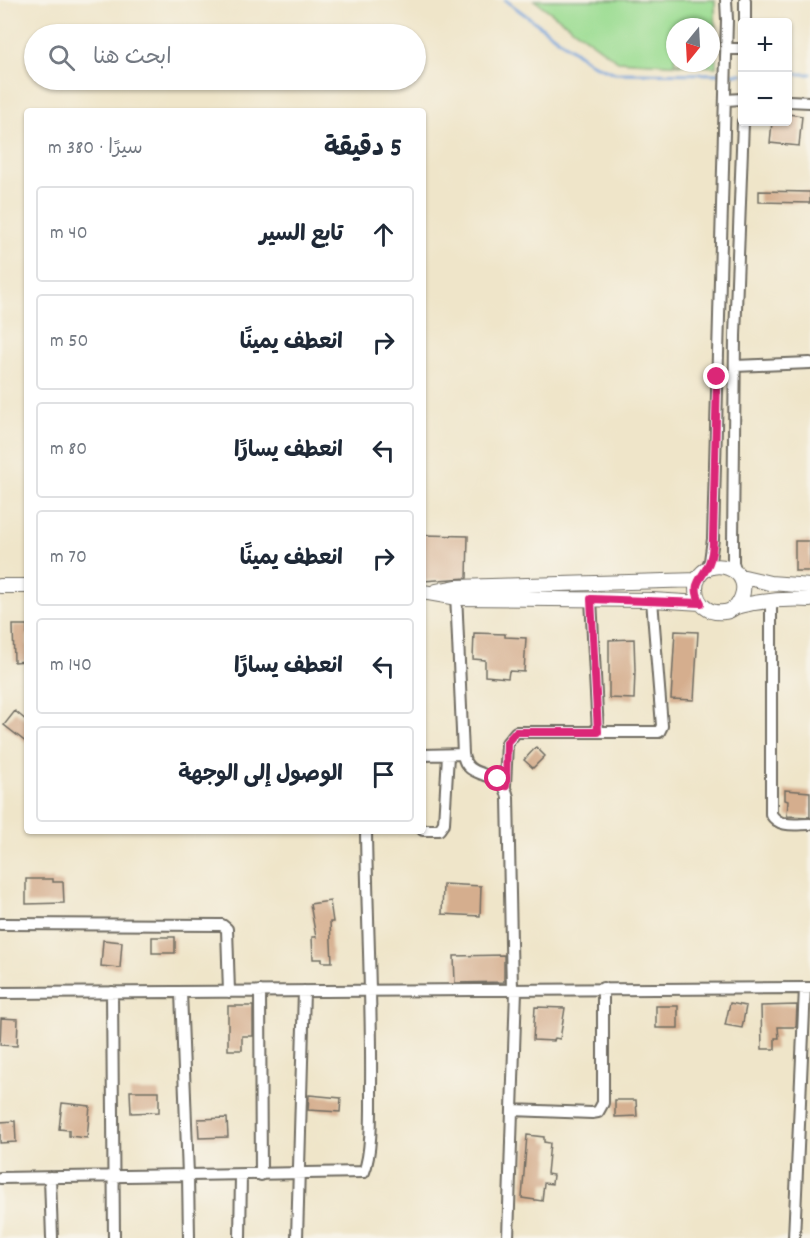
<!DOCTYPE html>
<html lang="ar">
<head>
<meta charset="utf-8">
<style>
  body { margin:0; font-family:Dekko,"Playpen Sans Arabic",sans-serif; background:#f2f2f3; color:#1f2937; direction:rtl }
  .controls { position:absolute; right:18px; top:18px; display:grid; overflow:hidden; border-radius:6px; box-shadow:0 2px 4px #0004 }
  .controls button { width:54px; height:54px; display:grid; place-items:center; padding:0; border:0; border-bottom:2px solid #e0e1e3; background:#fff; color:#1f2937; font:30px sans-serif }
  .compass { position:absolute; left:666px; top:18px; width:54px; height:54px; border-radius:50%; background:#fff; box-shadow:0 2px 4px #0004; rotate:198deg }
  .stop { position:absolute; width:18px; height:18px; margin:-14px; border:4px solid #db2777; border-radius:50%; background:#fff }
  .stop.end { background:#db2777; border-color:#fff; box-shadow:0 2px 6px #0008 }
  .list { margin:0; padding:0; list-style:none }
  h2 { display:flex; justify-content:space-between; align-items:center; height:78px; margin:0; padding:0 24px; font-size:26px }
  h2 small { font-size:20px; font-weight:400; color:#747a83 }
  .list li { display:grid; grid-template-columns:39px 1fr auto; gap:18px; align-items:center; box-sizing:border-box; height:96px; margin:0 12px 12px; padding:0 12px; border:2px solid #e0e1e3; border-radius:6px }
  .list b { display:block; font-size:22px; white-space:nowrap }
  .list em { font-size:20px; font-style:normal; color:#747a83 }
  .icon { flex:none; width:33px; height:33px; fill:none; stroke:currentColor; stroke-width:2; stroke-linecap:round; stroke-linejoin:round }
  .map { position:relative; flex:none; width:810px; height:1238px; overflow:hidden; direction:ltr }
  .search { position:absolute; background:#fff; box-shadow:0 2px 4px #0004; left:24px; top:24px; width:402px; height:66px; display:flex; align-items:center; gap:15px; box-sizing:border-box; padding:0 21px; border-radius:33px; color:#747a83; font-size:22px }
  .panel { position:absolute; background:#fff; box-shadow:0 2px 4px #0004; left:24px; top:108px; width:402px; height:726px; border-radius:6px; direction:rtl }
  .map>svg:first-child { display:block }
  .green { fill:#9cdd93; stroke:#64845f; stroke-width:1.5; fill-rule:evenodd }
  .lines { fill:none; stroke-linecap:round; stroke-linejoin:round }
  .stream { stroke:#6f9fd9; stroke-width:3 }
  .building { fill:#d5ae8e }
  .minor-casing { stroke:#706c62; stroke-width:14 }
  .major-casing { stroke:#706c62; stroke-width:16 }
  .minor { stroke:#fff; stroke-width:10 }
  .major { stroke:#fff; stroke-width:14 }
  .route { stroke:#db2777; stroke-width:8 }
</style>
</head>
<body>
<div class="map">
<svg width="810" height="1238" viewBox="0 0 810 1238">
  <rect width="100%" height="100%" fill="#f7f3e8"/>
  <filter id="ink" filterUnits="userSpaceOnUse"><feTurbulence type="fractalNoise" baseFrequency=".0167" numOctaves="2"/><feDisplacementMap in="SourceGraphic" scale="12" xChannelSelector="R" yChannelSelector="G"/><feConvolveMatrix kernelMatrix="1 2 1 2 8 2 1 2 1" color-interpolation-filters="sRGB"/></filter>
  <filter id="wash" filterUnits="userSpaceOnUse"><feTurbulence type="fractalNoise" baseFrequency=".008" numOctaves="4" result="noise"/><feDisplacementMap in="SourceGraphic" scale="24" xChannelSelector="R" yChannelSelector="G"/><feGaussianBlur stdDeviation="1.35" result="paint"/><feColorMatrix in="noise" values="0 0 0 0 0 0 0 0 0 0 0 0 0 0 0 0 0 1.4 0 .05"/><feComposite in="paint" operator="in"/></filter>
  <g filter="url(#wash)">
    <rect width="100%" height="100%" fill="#efe5c9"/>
    <path class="green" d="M534 0H715L716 67 618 61ZM675 27H711V63H675Z"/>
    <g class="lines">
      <path class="stream" d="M505 0 592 64 615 73 723 74
        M729 74H742
        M788 74H810"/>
    </g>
    <g id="blocks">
      <path class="building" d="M788 114 802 116 799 146 770 143 772 122H788Z
        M759 191 810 192V203L759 202Z
        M423 535 468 536 467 578 423 581Z
        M795 541H810V571H795Z
        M13 625H27V661L14 662Z
        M675 631 698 632 694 700 671 699Z
        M474 633 505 634V637L526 638 524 672 509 671 508 678 485 676V660L473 659Z
        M634 639 635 670 634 699 609 698V640Z
        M15 711 27 721V743L4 725Z
        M536 747 545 756 533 768 524 760Z
        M785 790 810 792V817L787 816 788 801 785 800Z
        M26 879H53V882H63L64 903 26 904Z
        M443 884 481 886 480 916 442 914Z
        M330 901 333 922H330L332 962H322V959H313L312 937H316L310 904Z
        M152 937H175V953H152Z
        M103 940 122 942 120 968 101 966Z
        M504 955V982L455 983 454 956Z
        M730 1003 746 1006 742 1028 725 1025Z
        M797 1005 796 1027H778L779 1038H775V1049H762L761 1006Z
        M228 1006H253V1036H242V1050H228Z
        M656 1006H678V1028H656Z
        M535 1007 565 1008 560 1039 555 1038 554 1041 533 1040Z
        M1 1018 18 1019 17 1046 0 1045Z
        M130 1091H159V1112L131 1113Z
        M309 1095 341 1098 340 1112 308 1110Z
        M615 1100H636L637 1116 615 1117Z
        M62 1103 90 1106 87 1138 69 1136V1130L59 1129Z
        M227 1118 228 1137 199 1138 198 1119Z
        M15 1121 16 1142 0 1143V1122Z
        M527 1135 544 1137V1142L550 1143 547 1174 553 1175 552 1184 544 1183 542 1201 522 1198Z"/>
    </g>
  </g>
  <g filter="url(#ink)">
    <use href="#blocks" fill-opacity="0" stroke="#706c62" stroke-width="1.5"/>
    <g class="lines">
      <g class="minor-casing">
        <path id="minor" d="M745 0V22
          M726 49H742
          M726 100 742 99
          M788 101 810 102
          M735 366 810 363
          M705 571 710 561 713 539 727 20 726 0
          M736 572 733 563V542L735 336 743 122
          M591 599 598 732
          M771 601V814C779 828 796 824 810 824
          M463 754C466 782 502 767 508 797L512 990
          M423 755 463 754 456 593
          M505 786 507 743 516 732H659L662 726 652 600
          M423 830H439L444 823 448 755
          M0 924 222 925 227 929 229 992
          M516 990 512 1110 592 1113 598 1112 603 1103V988
          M260 991 261 1175
          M112 992 114 1238
          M0 993 810 988
          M50 1177 52 1238
          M0 1178 188 1175 181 992
          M189 1238 188 1175 364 1172C372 1153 371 1111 371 1089 372 1003 367 917 366 831
          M240 1238 241 1175
          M297 1238 304 991
          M508 1238 512 1110
          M794 1238 805 988"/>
      </g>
      <g class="major-casing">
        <path id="major" d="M740 576 770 583 810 586
          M0 586H27
          M436 591 456 587 698 580
          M423 592 457 598 652 600 701 603
          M736 607C765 567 698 549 696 588 696 596 700 604 706 608 711 612 717 613 724 612 729 612 732 609 736 607 741 605 749 604 754 603 773 600 792 599 810 600"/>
      </g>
      <use href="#minor" class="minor"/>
      <use href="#major" class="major"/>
    </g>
  </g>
  <g class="lines" filter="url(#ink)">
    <path class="route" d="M498 779 506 786 507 742 516 732H598L591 599 701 603C690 583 702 580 709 563 712 556 713 547 713 539L717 377"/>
  </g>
</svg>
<div class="controls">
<button>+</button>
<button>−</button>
</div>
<svg class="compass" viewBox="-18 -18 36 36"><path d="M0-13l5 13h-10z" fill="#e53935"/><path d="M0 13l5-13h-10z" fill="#747a83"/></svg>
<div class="stop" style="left:498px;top:779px"></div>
<div class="stop end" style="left:717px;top:377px"></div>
<div class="search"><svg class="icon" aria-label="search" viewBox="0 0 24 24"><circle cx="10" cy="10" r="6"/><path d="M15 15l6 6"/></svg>ابحث هنا</div>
<section class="panel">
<h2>5 دقيقة<small>سيرًا · 380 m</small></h2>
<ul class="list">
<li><svg class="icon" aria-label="ahead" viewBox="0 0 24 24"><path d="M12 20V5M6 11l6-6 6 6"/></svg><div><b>تابع السير</b></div><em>40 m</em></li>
<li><svg class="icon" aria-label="right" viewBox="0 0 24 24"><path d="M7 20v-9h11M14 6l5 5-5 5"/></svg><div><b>انعطف يمينًا</b></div><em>50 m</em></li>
<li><svg class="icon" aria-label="left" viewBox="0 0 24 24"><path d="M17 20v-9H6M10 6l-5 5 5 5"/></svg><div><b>انعطف يسارًا</b></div><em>80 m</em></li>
<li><svg class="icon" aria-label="right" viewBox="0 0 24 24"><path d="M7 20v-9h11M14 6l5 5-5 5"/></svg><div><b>انعطف يمينًا</b></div><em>70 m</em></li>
<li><svg class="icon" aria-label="left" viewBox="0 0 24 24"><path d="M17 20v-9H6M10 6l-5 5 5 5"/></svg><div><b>انعطف يسارًا</b></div><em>140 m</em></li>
<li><svg class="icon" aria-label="arrive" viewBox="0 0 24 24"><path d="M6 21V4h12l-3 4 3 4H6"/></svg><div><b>الوصول إلى الوجهة</b></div></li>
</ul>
</section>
</div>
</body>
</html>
